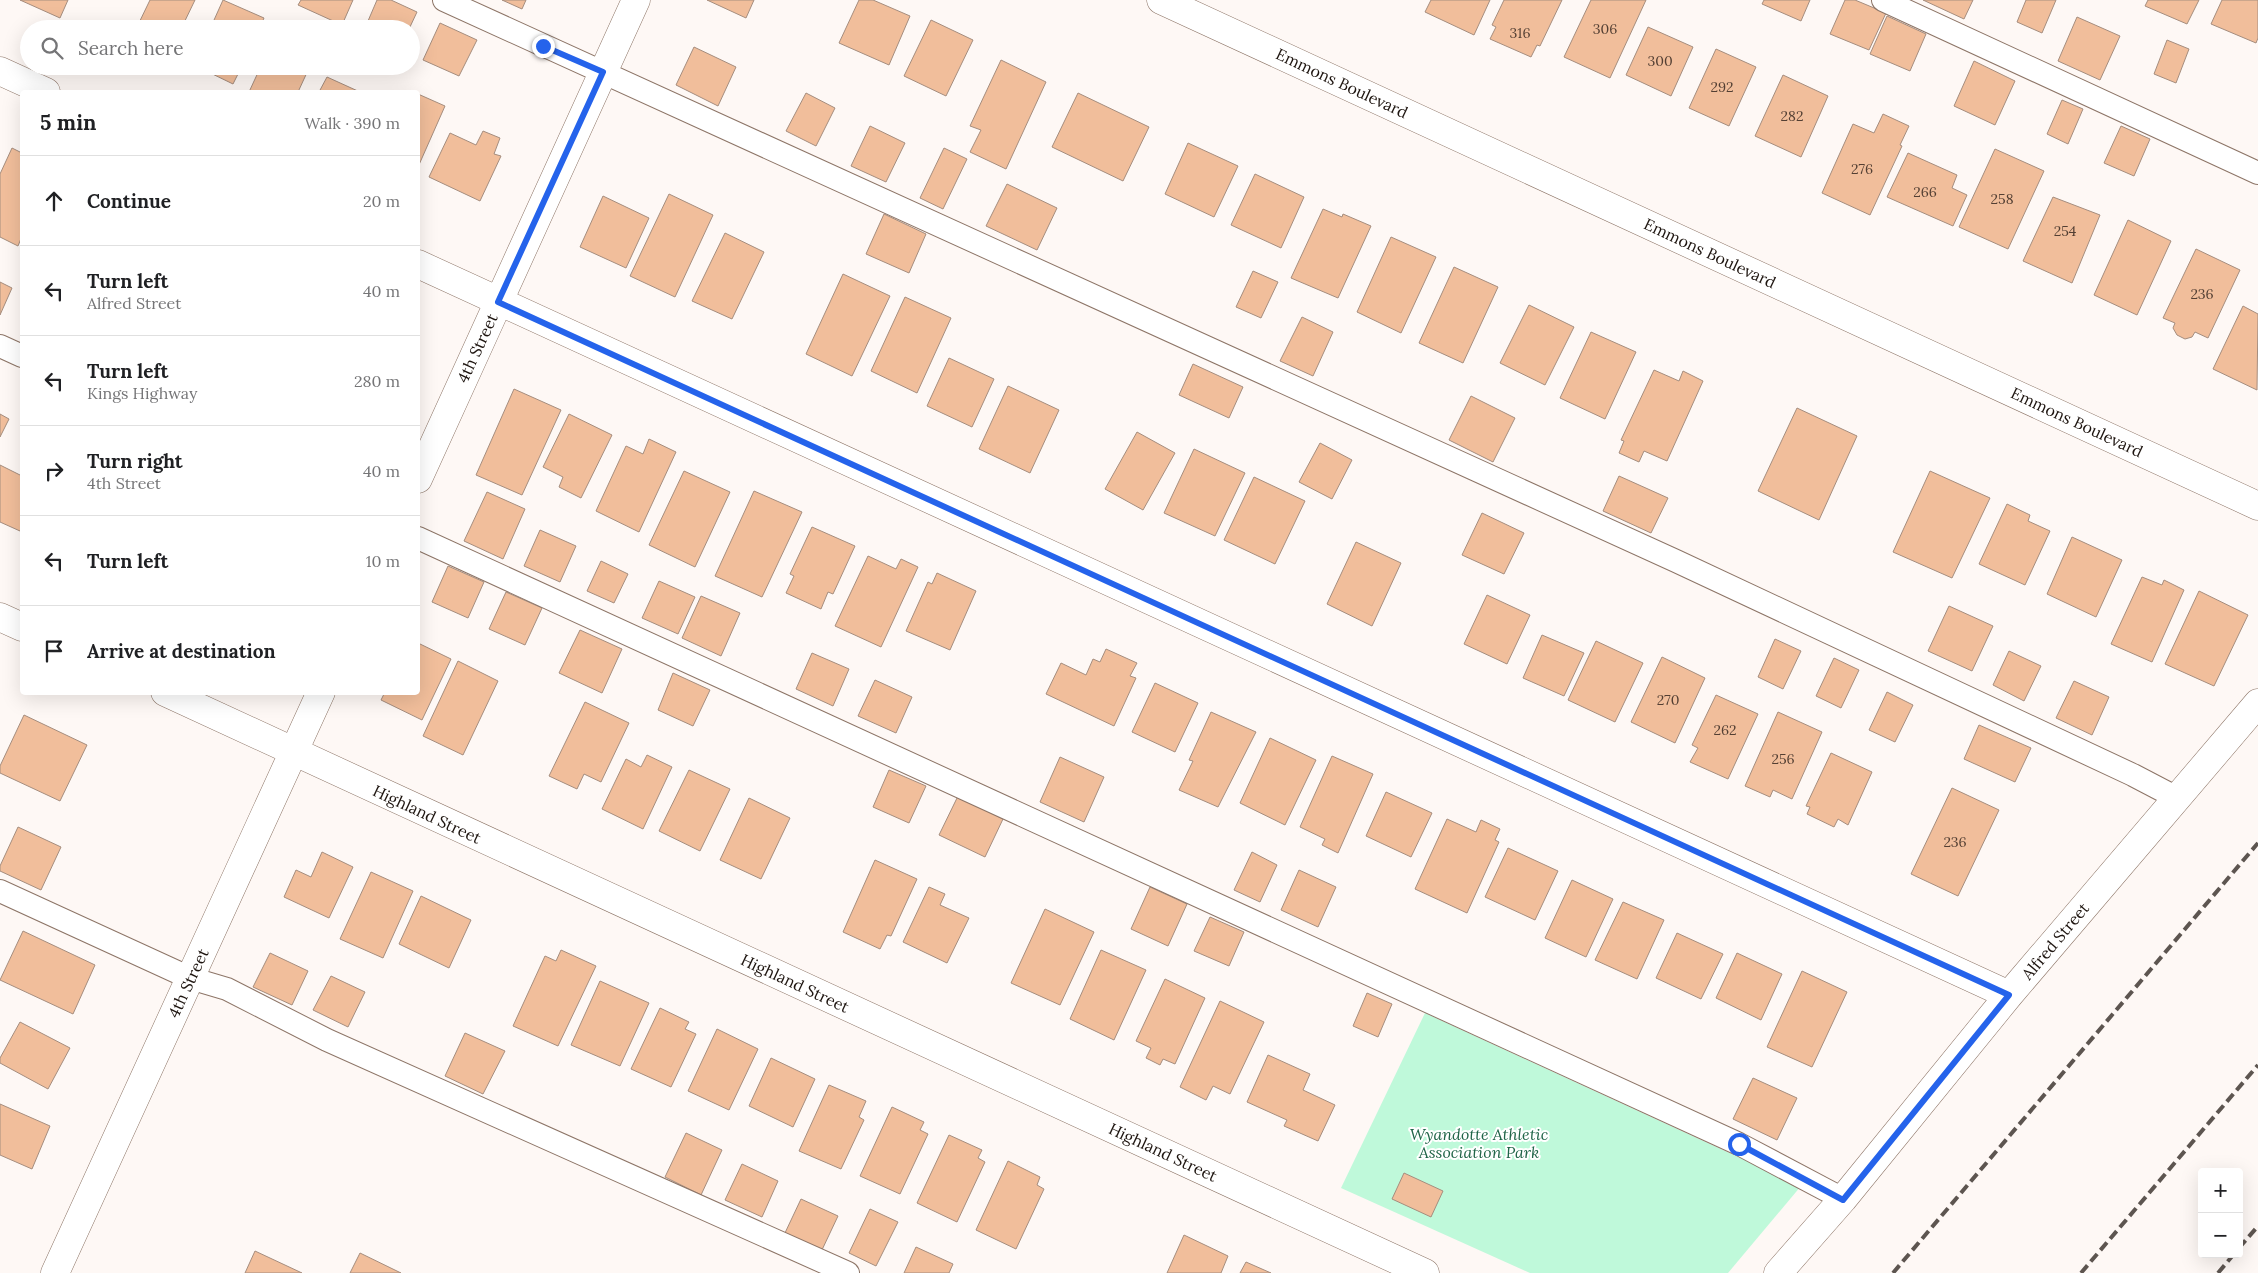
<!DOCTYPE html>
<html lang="en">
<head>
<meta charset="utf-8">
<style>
  body { margin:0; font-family:Lora,serif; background:#f6f6f6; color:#202124 }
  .controls { position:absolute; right:15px; bottom:15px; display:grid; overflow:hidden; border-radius:5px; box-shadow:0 5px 20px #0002 }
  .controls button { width:45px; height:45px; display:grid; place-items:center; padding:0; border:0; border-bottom:1px solid #e0e0e0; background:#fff; color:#202124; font:25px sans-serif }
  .stop { position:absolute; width:15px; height:15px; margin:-11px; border:4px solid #2563eb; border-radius:50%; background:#fff }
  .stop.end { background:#2563eb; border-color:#fff; box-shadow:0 1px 5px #0008 }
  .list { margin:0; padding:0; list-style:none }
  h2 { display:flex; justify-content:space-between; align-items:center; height:65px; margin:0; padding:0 20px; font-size:21px }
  h2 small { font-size:16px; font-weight:400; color:#757577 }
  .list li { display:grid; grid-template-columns:32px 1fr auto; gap:15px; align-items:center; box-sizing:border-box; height:90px; padding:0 20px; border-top:1px solid #e0e0e0 }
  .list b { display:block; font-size:19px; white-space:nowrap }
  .list p { margin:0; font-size:16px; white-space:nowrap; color:#757577 }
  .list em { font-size:16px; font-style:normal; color:#757577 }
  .icon { flex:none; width:28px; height:28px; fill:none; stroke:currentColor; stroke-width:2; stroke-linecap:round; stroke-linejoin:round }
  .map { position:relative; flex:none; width:2258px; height:1273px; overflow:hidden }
  .search { position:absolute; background:#fff; box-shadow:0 5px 20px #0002; left:20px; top:20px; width:400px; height:55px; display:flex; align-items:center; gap:12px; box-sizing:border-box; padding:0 18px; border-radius:28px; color:#757577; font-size:19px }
  .panel { position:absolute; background:#fff; box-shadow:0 5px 20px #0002; left:20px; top:90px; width:400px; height:605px; border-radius:5px }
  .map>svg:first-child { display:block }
  .green { fill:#bff9da }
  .building { fill:#f1be9b; stroke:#a58d7e }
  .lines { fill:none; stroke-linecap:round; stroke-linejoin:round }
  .service-casing { stroke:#8d7567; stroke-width:24 }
  .minor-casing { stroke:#8d7567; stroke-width:29 }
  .tertiary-casing { stroke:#8d7567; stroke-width:29 }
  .service { stroke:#fff; stroke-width:22 }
  .minor { stroke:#fff; stroke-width:28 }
  .tertiary { stroke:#fff; stroke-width:28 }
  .rail { stroke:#5d5550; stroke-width:4; stroke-dasharray:10 5; stroke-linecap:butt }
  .route { stroke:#2563eb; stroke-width:6 }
  .labels { text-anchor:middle; stroke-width:4; stroke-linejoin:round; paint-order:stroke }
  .number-label { font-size:14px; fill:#533f33 }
  .street-label { font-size:16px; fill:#1e1510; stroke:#fff }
  .park-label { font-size:16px; font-style:italic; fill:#1f6447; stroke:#fff }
</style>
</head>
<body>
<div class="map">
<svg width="2258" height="1273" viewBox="0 0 2258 1273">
  <rect width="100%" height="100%" fill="#fef8f5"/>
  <path class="green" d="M1425 1013 1801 1186 1728 1273H1530L1341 1188Z"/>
  <path class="building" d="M20 0H68L60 18Z
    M150 0H195L181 29H136Z
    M223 0 264 18 259 29H210Z
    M301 0H353L342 25 298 5Z
    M377 0H391L417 12 409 29 365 28Z
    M502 0H526L522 9Z
    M707 0H754L746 18Z
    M859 0H873L910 16 889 65 839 43Z
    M1431 0H1490L1474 35 1425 12Z
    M1504 0H1562L1540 46 1537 45 1531 57 1490 39 1496 27 1492 25Z
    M1591 0H1646L1610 78 1564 57Z
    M1764 0H1810L1801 21 1762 4Z
    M1845 0H1855L1886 13 1869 50 1830 34Z
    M1923 0H1973L1964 19Z
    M2026 0H2056L2042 33 2017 22Z
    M2148 0H2199L2187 24 2145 6Z
    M2222 0H2258V38L2256 43 2211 24Z
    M1887 16 1926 34 1910 71 1870 54Z
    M2077 17 2120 36 2100 80 2058 61Z
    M931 20 973 40 946 96 904 76Z
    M440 23 477 40 459 76 423 60Z
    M1648 27 1693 47 1671 96 1626 75Z
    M2167 40 2189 49 2176 83 2154 74Z
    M694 47 736 67 718 106 676 85Z
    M1716 49 1756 67 1729 126 1689 108Z
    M1001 60 1046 82 1006 169 970 152 981 130 970 126Z
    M1974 61 2015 81 1995 125 1954 106Z
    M196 66H242L233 84Z
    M261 66H310L298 92H249Z
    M1783 75 1828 96 1801 157 1755 136Z
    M327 77 360 92H319Z
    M806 93 835 108 816 146 786 131Z
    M1078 93 1149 127 1123 181 1052 147Z
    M418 94 445 106 418 167Z
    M2062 100 2083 109 2068 144 2047 134Z
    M1883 114 1909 126 1900 145 1902 146 1870 215 1822 193 1853 124 1874 133Z
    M870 126 905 143 886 182 851 166Z
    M2121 126 2150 139 2134 176 2104 163Z
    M483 131 500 138 494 154 501 156 480 201 429 177 450 133 476 145Z
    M1188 143 1238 166 1214 217 1165 194Z
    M12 148 22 153V236L18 246 0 237V174Z
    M944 148 967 159 943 209 920 198Z
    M1995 149 2044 171 2008 249 1959 227Z
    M1908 153 1957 175 1952 188 1967 195 1953 226 1887 197Z
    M1255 174 1304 197 1281 248 1231 225Z
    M1007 184 1057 208 1037 250 986 226Z
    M669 194 713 215 675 297 630 276Z
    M603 196 649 218 626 268 580 247Z
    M2053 197 2100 215 2072 283 2023 261Z
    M1323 209 1342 217 1343 214 1371 226 1338 298 1291 278Z
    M884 214 926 234 909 273 866 254Z
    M2128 220 2171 241 2137 315 2094 295Z
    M725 233 764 252 732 319 692 301Z
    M1391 237 1436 257 1401 333 1357 312Z
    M2196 249 2240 270 2208 338 2195 332 2192 337 2185 339 2177 335 2173 328 2175 323 2163 318Z
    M1454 267 1498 287 1463 363 1419 343Z
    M1253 271 1278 282 1261 318 1236 307Z
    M843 274 890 296 852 376 806 354Z
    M0 282 12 288 0 315Z
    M905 297 951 318 917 393 871 371Z
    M1529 305 1574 327 1545 385 1500 363Z
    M2243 306 2258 314 2257 390 2213 369Z
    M1302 317 1333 332 1313 376 1280 361Z
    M1591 332 1636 352 1605 419 1560 398Z
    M949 358 994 379 972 427 927 406Z
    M1193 364 1243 387 1229 418 1179 395Z
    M1654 370 1679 381 1683 371 1703 381 1667 461 1644 451 1639 462 1619 453 1624 441 1621 440Z
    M1008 386 1059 410 1030 473 979 449Z
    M514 389 561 410 522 495 476 475Z
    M1471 396 1515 418 1493 462 1449 440Z
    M1797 408 1857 436 1819 520 1758 491Z
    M0 414 9 419 0 437Z
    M569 414 612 435 581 498 559 487 563 477 543 467Z
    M1137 432 1175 453 1143 510 1105 489Z
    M649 439 676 452 639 532 596 511 626 446 643 454Z
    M1320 443 1352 460 1332 499 1299 482Z
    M1194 449 1245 473 1215 536 1164 513Z
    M0 465 22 476V527L20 531 0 522Z
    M684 471 730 492 695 567 649 545Z
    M1930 471 1990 498 1952 578 1893 552Z
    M1619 476 1668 498 1651 533 1603 511Z
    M1254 477 1305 501 1275 564 1224 540Z
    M754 491 802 512 762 597 715 576Z
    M487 492 525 509 503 559 464 541Z
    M2007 504 2030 515 2028 521 2050 531 2025 585 1979 564Z
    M1482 513 1524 533 1504 574 1462 555Z
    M812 527 855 546 833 594 828 592 821 609 786 593 794 576 790 574Z
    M540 530 576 546 560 582 524 566Z
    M2072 537 2122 560 2096 617 2047 594Z
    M1356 542 1401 563 1372 626 1327 604Z
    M868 556 896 569 901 559 918 567 881 647 835 626Z
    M601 561 628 574 614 603 587 591Z
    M448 566 484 582 468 618 432 602Z
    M937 573 976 591 950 650 906 631 928 582 932 584Z
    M2142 577 2162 585 2164 580 2184 590 2152 662 2111 644Z
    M659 581 695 597 678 634 642 618Z
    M2199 591 2248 615 2214 686 2165 664Z
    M506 592 542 608 525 645 489 629Z
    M1487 595 1530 615 1507 664 1464 644Z
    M701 596 740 613 721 656 682 638Z
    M1949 606 1993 626 1972 671 1928 651Z
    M580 630 622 649 602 693 559 673Z
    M1542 635 1584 653 1564 696 1523 678Z
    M1775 639 1801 651 1783 689 1758 677Z
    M1596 641 1643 663 1615 722 1568 700Z
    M418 643 451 659 422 720 381 700 385 692H418Z
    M1106 649 1137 663 1130 676 1136 678 1114 726 1046 694 1061 663 1086 675 1093 659 1100 662Z
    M2009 651 2041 666 2024 701 1993 685Z
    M812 653 849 669 833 706 796 689Z
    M1662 657 1705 678 1675 743 1631 722Z
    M1834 658 1859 670 1841 708 1816 696Z
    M458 661 498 681 463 755 423 736Z
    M673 673 710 690 693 726 658 710Z
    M875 680 912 697 896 733 858 716Z
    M2074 681 2109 697 2092 735 2056 718Z
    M1155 683 1198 703 1175 752 1132 732Z
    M1887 692 1913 705 1895 742 1869 730Z
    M1716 695 1758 714 1728 779 1690 762 1698 748 1692 745Z
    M585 702 629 723 601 782 584 774 577 789 549 776Z
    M1211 712 1256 732 1218 807 1179 790 1193 761 1189 760Z
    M1778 712 1822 732 1792 799 1773 790 1770 797 1745 786Z
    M24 715 87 745 60 801 0 773V766Z
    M1979 725 2031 748 2015 782 1964 759Z
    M1270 738 1316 760 1285 825 1240 803Z
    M1831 753 1872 772 1848 825 1838 819 1834 827 1807 814 1810 807 1806 806Z
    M647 755 672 767 643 829 602 809 626 759 641 767Z
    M1332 756 1373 774 1338 853 1322 845 1325 839 1300 827Z
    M1060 757 1104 777 1084 822 1040 802Z
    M689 770 730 789 700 851 659 831Z
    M889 770 926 786 909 823 873 807Z
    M1952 788 1999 810 1958 896 1911 874Z
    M1386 792 1432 813 1411 857 1366 836Z
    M958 796 1003 819 985 857 939 835Z
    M749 798 790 818 761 879 720 860Z
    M1447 819 1476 832 1481 820 1500 829 1495 840 1499 842 1467 913 1415 889Z
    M18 827 61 847 41 890 0 871V866Z
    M1508 848 1558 871 1535 920 1485 897Z
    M322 852 353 867 329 918 284 897 296 870 311 877Z
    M1252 852 1277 865 1260 902 1234 890Z
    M875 860 917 879 891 936 887 935 880 949 843 932Z
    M1299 870 1336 887 1318 927 1281 910Z
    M371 872 413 891 383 958 340 939Z
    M1572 880 1613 899 1586 957 1545 938Z
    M929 887 945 894 940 905 969 918 947 963 903 942Z
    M1150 887 1187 904 1168 946 1131 929Z
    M421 896 471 920 449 968 399 944Z
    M1623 902 1664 920 1637 979 1595 960Z
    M1045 909 1094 932 1060 1005 1011 983Z
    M1210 917 1244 932 1229 966 1194 951Z
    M23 931 95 965 73 1014 0 980Z
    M1677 933 1723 954 1701 999 1656 978Z
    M561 950 596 966 558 1046 513 1026 545 956 556 961Z
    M1101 950 1146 970 1114 1040 1070 1019Z
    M270 953 308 971 292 1005 253 987Z
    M1737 953 1782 974 1761 1020 1716 998Z
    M1802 971 1847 992 1812 1067 1767 1047Z
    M331 976 365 992 348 1027 313 1010Z
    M1165 979 1205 998 1175 1064 1163 1059 1160 1065 1146 1058 1151 1048 1136 1041Z
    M600 981 649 1003 620 1066 571 1045Z
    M1367 993 1392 1004 1378 1037 1353 1026Z
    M1220 1001 1264 1022 1230 1094 1213 1086 1206 1100 1180 1087Z
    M660 1008 689 1022 685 1029 696 1034 671 1087 631 1069Z
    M20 1022 70 1048 48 1089 0 1063V1058Z
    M717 1029 758 1049 729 1110 688 1091Z
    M465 1033 505 1051 483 1094 445 1076Z
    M1268 1055 1310 1074 1303 1090 1335 1105 1318 1141 1284 1126 1287 1120 1247 1102Z
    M771 1058 815 1079 793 1127 749 1106Z
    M1753 1078 1797 1098 1777 1140 1733 1119Z
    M829 1085 866 1101 859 1117 864 1120 841 1169 799 1151Z
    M0 1104 50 1126 32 1169 0 1155Z
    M892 1107 924 1122 920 1130 928 1134 900 1194 860 1176Z
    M686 1133 722 1150 701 1195 665 1177Z
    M949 1135 982 1150 978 1158 985 1162 957 1222 917 1203Z
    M1008 1161 1040 1177 1037 1185 1044 1189 1016 1249 976 1230Z
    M742 1164 778 1181 762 1217 725 1200Z
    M1404 1173 1443 1191 1431 1217 1392 1199Z
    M801 1199 838 1216 821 1252 784 1235Z
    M870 1209 898 1222 876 1266 849 1253Z
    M1184 1235 1228 1256 1221 1273H1167Z
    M916 1247 953 1264 949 1273H904Z
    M255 1251 302 1273H245Z
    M360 1253 401 1273H350Z
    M1246 1262 1271 1273H1240Z"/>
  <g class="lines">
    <g class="service-casing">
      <path id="service" d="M444 0 1676 561 2133 775 2177 798
        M1883 0 2258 173
        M0 346 22 356
        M418 538 1739 1144 1843 1199
        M0 891 190 978 227 989 327 1040 848 1273"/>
    </g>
    <g class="minor-casing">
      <path id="minor" d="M0 71 46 92
        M418 264 2009 995
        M418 479 636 0
        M0 617 22 627
        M165 692 1425 1273
        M55 1273 321 692
        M1778 1273 1843 1199 2009 995 2258 703"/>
    </g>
    <g class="tertiary-casing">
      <path id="tertiary" d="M1161 0 2258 506"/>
    </g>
    <use href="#service" class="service"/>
    <use href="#minor" class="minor"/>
    <use href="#tertiary" class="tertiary"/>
    <path class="rail" d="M2239 1248 2258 1226
      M1893 1273 2258 843
      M2081 1273 2258 1065
      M2218 1273 2234 1254"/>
  </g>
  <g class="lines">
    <path class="route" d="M543 46 603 72 498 302 2009 995 1843 1200 1739 1144"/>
  </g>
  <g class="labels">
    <g class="number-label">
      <text x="1605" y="34">306</text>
      <text x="1520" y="38">316</text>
      <text x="1660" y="66">300</text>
      <text x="1722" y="92">292</text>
      <text x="1792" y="121">282</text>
      <text x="1862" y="174">276</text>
      <text x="1925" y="197">266</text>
      <text x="2002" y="204">258</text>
      <text x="2065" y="236">254</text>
      <text x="2202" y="299">236</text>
      <text x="1668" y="705">270</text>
      <text x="1725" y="735">262</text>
      <text x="1783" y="764">256</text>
      <text x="1955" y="847">236</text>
    </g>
    <g class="street-label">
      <text transform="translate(1342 83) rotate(25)" y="6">Emmons Boulevard</text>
      <text transform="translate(1710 253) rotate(25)" y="6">Emmons Boulevard</text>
      <text transform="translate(477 348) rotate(-65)" y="6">4th Street</text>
      <text transform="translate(2077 422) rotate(25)" y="6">Emmons Boulevard</text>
      <text transform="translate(427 814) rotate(25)" y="6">Highland Street</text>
      <text transform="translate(2055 941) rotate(-50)" y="6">Alfred Street</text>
      <text transform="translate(188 983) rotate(-65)" y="6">4th Street</text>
      <text transform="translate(795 983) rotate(25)" y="6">Highland Street</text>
      <text transform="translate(1163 1152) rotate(25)" y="6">Highland Street</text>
    </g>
    <g class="park-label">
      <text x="1479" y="1140">Wyandotte Athletic<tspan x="1479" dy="18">Association Park</tspan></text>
    </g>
  </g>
</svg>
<div class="controls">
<button>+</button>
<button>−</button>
</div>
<div class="stop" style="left:1739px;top:1144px"></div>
<div class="stop end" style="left:543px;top:46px"></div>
<div class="search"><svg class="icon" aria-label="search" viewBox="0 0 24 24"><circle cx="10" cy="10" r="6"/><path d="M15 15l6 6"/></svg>Search here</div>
<section class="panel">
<h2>5 min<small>Walk · 390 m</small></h2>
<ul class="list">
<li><svg class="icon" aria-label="ahead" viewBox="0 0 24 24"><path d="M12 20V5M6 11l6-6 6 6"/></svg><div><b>Continue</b></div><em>20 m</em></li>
<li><svg class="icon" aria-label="left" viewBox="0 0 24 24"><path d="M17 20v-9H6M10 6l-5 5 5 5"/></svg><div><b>Turn left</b><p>Alfred Street</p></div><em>40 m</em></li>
<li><svg class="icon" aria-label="left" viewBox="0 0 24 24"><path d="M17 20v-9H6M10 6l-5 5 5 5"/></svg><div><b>Turn left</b><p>Kings Highway</p></div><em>280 m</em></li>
<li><svg class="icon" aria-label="right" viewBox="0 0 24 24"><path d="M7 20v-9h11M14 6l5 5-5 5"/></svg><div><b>Turn right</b><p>4th Street</p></div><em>40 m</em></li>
<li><svg class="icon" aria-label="left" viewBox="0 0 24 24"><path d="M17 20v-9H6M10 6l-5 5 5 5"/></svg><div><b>Turn left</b></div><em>10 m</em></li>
<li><svg class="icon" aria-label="arrive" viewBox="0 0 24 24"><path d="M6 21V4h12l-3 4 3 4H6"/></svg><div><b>Arrive at destination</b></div></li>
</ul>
</section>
</div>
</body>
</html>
